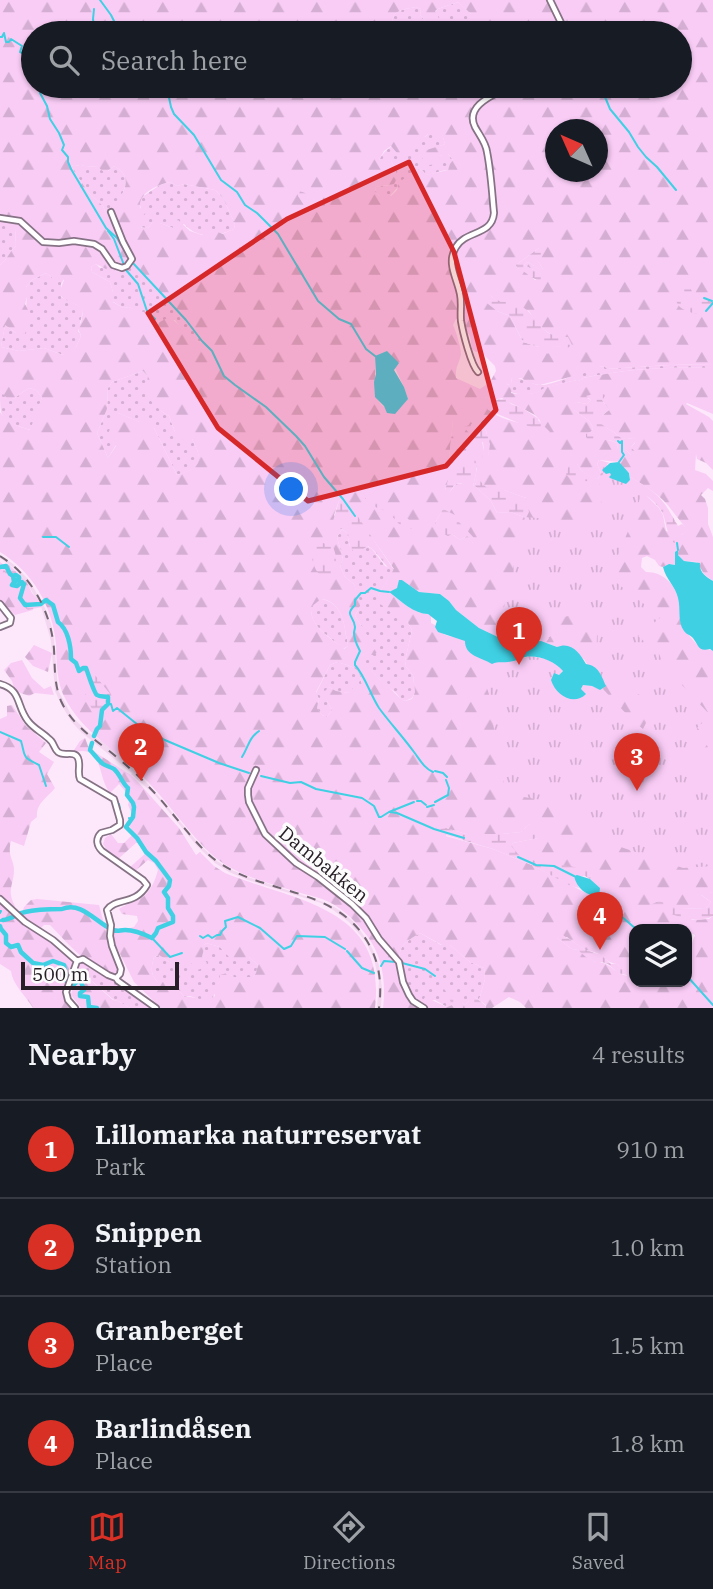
<!DOCTYPE html>
<html lang="en">
<head>
<meta charset="utf-8">
<style>
  body { margin:0; font-family:"IBM Plex Serif",serif; background:#20242c; color:#f1f3f6 }
  .controls { position:absolute; right:21px; bottom:21px; display:grid; overflow:hidden; border-radius:14px; box-shadow:0 2px 5px #0004 }
  .controls button { width:63px; height:63px; display:grid; place-items:center; padding:0; border:0; border-bottom:2px solid #363941; background:#171b24; color:#f1f3f6; font:35px sans-serif }
  .compass { position:absolute; left:545px; top:119px; width:63px; height:63px; border-radius:50%; background:#171b24; box-shadow:0 2px 5px #0004; rotate:315deg }
  .scale { position:absolute; left:21px; bottom:18px; width:158px; box-sizing:border-box; padding-left:7px; border:4px solid #272027; border-top:0; font-size:19px; line-height:24px; white-space:nowrap; color:#272027; -webkit-text-stroke:5px #fcfcfc; paint-order:stroke }
  .you { position:absolute; left:292px; top:490px; width:24px; height:24px; margin:-18px; border:5px solid #fff; border-radius:50%; background:#1a73e8; box-shadow:0 0 0 10px #1a73e833 }
  .badge { display:grid; place-items:center; width:46px; height:46px; border-radius:50%; background:#d93025; color:#fff; font-size:23px; font-weight:700 }
  .pin { position:absolute; translate:-50% -58px; filter:drop-shadow(0 2px 4px #0008) }
  .pin::after { content:''; position:absolute; top:37px; width:24px; height:21px; background:inherit; clip-path:polygon(0 0,100% 0,50% 100%) }
  .list { margin:0; padding:0; list-style:none }
  h2 { display:flex; justify-content:space-between; align-items:center; height:91px; margin:0; padding:0 28px; font-size:30px }
  h2 small { font-size:23px; font-weight:400; color:#9ea1a6 }
  .list li { display:grid; grid-template-columns:46px 1fr auto; gap:21px; align-items:center; box-sizing:border-box; height:98px; padding:0 28px; border-top:2px solid #363941 }
  .list b { display:block; font-size:26px; white-space:nowrap }
  .list p { margin:0; font-size:23px; white-space:nowrap; color:#9ea1a6 }
  .list em { font-size:23px; font-style:normal; color:#9ea1a6 }
  .icon { flex:none; width:38px; height:38px; fill:none; stroke:currentColor; stroke-width:2; stroke-linecap:round; stroke-linejoin:round }
  .map { position:relative; flex:none; width:713px; height:1008px; overflow:hidden }
  .search { position:absolute; background:#171b24; box-shadow:0 2px 5px #0004; left:21px; right:21px; top:21px; height:77px; display:flex; align-items:center; gap:18px; box-sizing:border-box; padding:0 24px; border-radius:38px; color:#9ea1a6; font-size:26px }
  .sheet { height:483px; background:#171b24 }
  nav { display:flex; justify-content:space-around; align-items:center; box-sizing:border-box; height:98px; border-top:2px solid #363941; background:#171b24; font-size:19px; color:#9ea1a6 }
  nav a { display:grid; justify-items:center; gap:4px }
  nav .on { color:#d93025 }
  .map>svg:first-child { display:block }
  .built { fill:#f3d7f0 }
  .grass { fill:url(#grass-dots) }
  .forest { fill:url(#forest-firs); fill-rule:evenodd }
  .wetland { fill:url(#wetland-marsh) }
  .park { fill:url(#park-tufts) }
  .water { fill:#3fd0e4 }
  .lines { fill:none; stroke-linecap:round; stroke-linejoin:round }
  .stream { stroke:#3fd0e4; stroke-width:2 }
  .river { stroke:#3fd0e4; stroke-width:4.5 }
  .minor-casing { stroke:#857284; stroke-width:8 }
  .minor { stroke:#fff; stroke-width:4.5 }
  .rail { stroke:#736672; stroke-width:2; stroke-dasharray:9 9; stroke-linecap:butt }
  .marked { fill:#d62828; fill-opacity:0.2; stroke:#d62828; stroke-width:5; stroke-linejoin:round }
  .labels { text-anchor:middle; stroke-width:7; stroke-linejoin:round; paint-order:stroke }
  .street-label { font-size:19px; fill:#272027; stroke:#fcfcfc }
</style>
</head>
<body>
<div class="map">
<svg width="713" height="1008" viewBox="0 0 713 1008">
  <defs>
    <pattern id="grass-dots" width="8" height="8" patternUnits="userSpaceOnUse" patternTransform="scale(1.75)"><rect width="8" height="8" fill="#f9ccf6"/><path d="M2 2h.1M6 6h.1" fill="none" stroke="#d5afd3" stroke-width="1.8" stroke-linecap="round"/></pattern>
    <pattern id="forest-firs" width="22" height="20" patternUnits="userSpaceOnUse" patternTransform="scale(1.75)"><rect width="22" height="20" fill="#f9ccf6"/><path d="M5 1l3.5 6h-7zM16 11l3.5 6h-7z" fill="#d5afd3"/></pattern>
    <pattern id="wetland-marsh" width="20" height="14" patternUnits="userSpaceOnUse" patternTransform="scale(1.75)"><rect width="20" height="14" fill="#f9ccf6"/><path d="M1 5h8M5 5V1M11 12h8M15 12V8" fill="none" stroke="#d5afd3"/></pattern>
    <pattern id="park-tufts" width="24" height="20" patternUnits="userSpaceOnUse" patternTransform="scale(1.75)"><rect width="24" height="20" fill="#f9ccf6"/><path d="M3 7l-1-3M5 7V3M7 7l1-3M15 17l-1-3M17 17v-4M19 17l1-3" fill="none" stroke="#d5afd3"/></pattern>
  </defs>
  <rect width="100%" height="100%" fill="#fde7fb"/>
  <path class="built" d="M0 555 13 564 29 580 44 606 51 624 54 640 58 690 73 718 89 733 108 745 148 784 200 845 217 861 230 869 248 877 329 904 341 911 356 924 372 948 379 965 382 988 381 1008H377L379 981 374 959 366 942 349 922 333 910 321 903 248 880 229 872 215 863 197 846 155 795 131 774 132 773 81 732 71 721 61 704 55 691 51 641 41 606 26 582 15 569 0 558Z"/>
  <path class="grass" d="M458 2 471 14V27L474 33H442L444 30 435 12 438 9Z
    M416 7 421 9 420 15C426 22 431 24 427 33H394C388 12 398 10 416 7Z
    M442 133 445 144 440 146V156L447 153 453 160 448 170C440 170 433 175 425 175L423 171 419 169 403 181 390 196H380L375 192 376 187 390 185 396 169 390 160H379C390 141 405 142 425 137L428 134Z
    M73 165 98 167 108 171 114 166C137 178 120 197 112 214H106L103 206 89 193 71 167Z
    M170 182 177 186 184 184 215 190 223 198 235 224 234 229C217 237 197 239 184 224L173 228 160 223H152L148 228 138 227 141 209 139 201 142 197 160 185Z
    M0 220 15 227 16 246C9 252 7 260 0 265Z
    M132 263 180 310 185 319 203 340 202 343 188 338 175 320 160 322 152 320 143 312 136 311 129 307 123 308 112 301 113 292 110 282 92 272 91 267 96 264 100 268 109 266 117 272 127 268Z
    M46 273 53 278H62L64 279 61 284V297L81 307 83 311 78 331 81 336 76 347 63 355 44 348 19 351 1 347 5 325 16 333H25C25 322 28 296 26 287L32 280Z
    M713 364V368C670 366 625 369 583 378L581 380C570 381 559 384 548 387 544 388 541 391 538 392 530 395 518 395 511 392L512 386 506 383H512L511 378C523 376 530 386 544 385 565 381 584 369 604 366L608 369 669 365Z
    M143 371 148 376 161 411 169 416 175 432 192 439C204 461 202 468 177 475L154 428 118 413 116 445 108 458 97 433 107 409 108 388 112 382Z
    M29 388 36 390 42 397 31 430C1 421 0 422 0 391L6 396 13 399Z
    M342 529 347 533 350 547 367 546 372 549 385 566 394 570 378 595 407 621 412 630 405 661 406 667 413 675 415 692 412 698 405 701 401 699 396 693 380 680 360 658 364 654 362 627 355 616 360 606 354 584 345 577 340 566 343 559 337 537Z
    M320 599C336 600 343 615 345 629 345 635 348 640 348 646L343 649C330 636 310 628 311 607Z
    M337 662C353 667 359 666 362 685L350 693 336 691 329 687 327 701 332 710 327 717 322 715 317 708 319 699 316 693 330 665Z
    M420 933 441 945H450L470 962 484 968 485 979 479 1000 469 993V1001L465 1005 450 995 452 1005 447 1007 435 1000 419 1002C407 993 394 960 402 947 406 941 414 937 420 933Z
    M206 943 220 947 229 956 249 957 258 965 256 973 253 977H234L226 973C224 976 221 979 219 983 214 992 216 1003 201 1000 193 998 192 995 184 997L173 982H158C150 975 151 967 154 957L159 955 171 963H192L202 957 204 949V945Z
    M83 960 154 1008H130L118 1001 114 1000 79 970 77 963Z"/>
  <path class="forest" d="M0 0H713V364L669 365 607 369 604 366 599 367V369L540 385 529 383 521 378H511L512 383 506 384 513 385 511 393 515 394C522 393 530 395 537 392 541 391 543 388 547 387 558 384 570 381 581 380L583 378C625 369 670 366 713 368V414L687 403 686 404 709 417 713 421V470L706 463 697 459 696 454 695 470 706 474 713 481V491L708 488 701 495 705 499 708 508V524L713 537V581L704 574 697 562 684 561 678 555V551L675 556V565L669 564 663 567 659 566 655 560 647 556 642 558 641 567 646 572C664 572 676 585 679 602 680 612 678 620 684 629 686 632 696 644 698 645 702 648 709 649 713 651V892L701 895 711 902 706 908 682 909 692 920 709 919 713 916V1008H526L520 1002 509 997 492 1008H486V1005L479 1000 485 979 484 968 470 962 450 945H442L420 933C414 937 406 941 402 947 394 960 407 993 419 1002H422L425 997 447 1007 452 1005 454 1008H383C386 983 383 958 368 937 357 923 345 910 329 902 321 898 312 896 304 894 269 883 229 875 204 847 182 824 164 797 141 775 116 750 83 732 66 700 56 683 57 663 56 644 53 607 32 571 0 552V412C7 424 18 426 30 430L42 397 36 390 29 388 13 399H8L0 391V265C7 260 9 252 16 246L15 228 0 220ZM458 2 471 14V27L474 33H680V86H266V88L259 89 254 94H248L246 92V86H33V33H394C388 12 398 10 416 7L421 9 420 15C426 22 431 24 427 33H442L445 30 435 11 438 9ZM556 130H598V172H556ZM428 134H442L445 144C437 148 427 148 420 154L424 161 429 165 438 164 440 156 448 154 453 160 450 164 448 170 426 175 423 171 419 169 399 182 397 190 391 196H380L375 192 376 187 394 184C400 174 395 169 390 159L379 160 384 151 391 146 397 153H407ZM73 165 98 167 105 173 114 166C135 177 124 196 110 208L111 214H106L103 206 89 193 71 167ZM170 182 177 186 184 184 215 190 223 198 235 224 234 229 222 234 210 228 202 235 190 231 178 220 174 222 173 228 160 223H152L148 228H141L144 224 142 217 146 212 144 209 140 208C138 193 157 185 170 182ZM539 248 536 259 543 269 541 270 528 262 524 265 543 275 535 280 524 270 517 268 516 265ZM132 263 147 277 175 309 180 310 185 319 203 340 202 343C182 336 185 327 169 317L160 322C151 320 150 315 143 312 138 310 134 310 129 307L123 308 113 302V292L110 282 92 272 91 267 96 264 106 269 109 267 117 272 127 268ZM46 273 53 278H62L64 280 59 293C64 303 78 302 83 311L81 323 77 326 81 336 76 347 68 349 63 355 44 348 19 351 1 347 5 325 16 333 25 334 29 321 28 310 25 304 28 293 26 287 32 280ZM490 295 497 301 529 311C536 323 546 335 561 338V346L539 347 523 342 510 316 497 311ZM456 319H463L465 329 470 336 472 349 476 352H481L495 366 496 371 490 382 480 389 456 378C455 366 459 365 461 354 461 348 456 331 453 325ZM387 351 404 387 408 399 395 413C391 411 383 407 380 403 371 390 377 371 375 357ZM143 371 148 376 145 395 161 411 169 416 175 432 185 442 192 439C204 461 201 468 177 475L154 428 156 421 151 418 140 422 118 413 115 417 107 436 116 446 108 458 97 433 107 409 108 388 112 382ZM485 397 493 400 502 398C511 405 533 411 539 419 541 422 543 431 545 435 542 433 539 430 536 428 521 421 484 420 485 397ZM587 398H603L602 400 609 410C594 421 599 424 612 431 614 432 620 437 622 439L634 438 635 443 631 447V455L626 450 618 449 617 443C610 439 595 439 586 437V435L592 431 593 427 589 421 574 410 576 402 587 404 591 400ZM456 420V437L477 468 473 487C450 480 460 484 445 496V490L449 478V460L453 421ZM475 423 478 424 486 430 489 448 488 456 484 451 482 442 472 441 469 434V426ZM599 460 619 462 624 470 629 472 630 477C642 484 653 491 663 500 672 509 679 521 688 530L681 535 666 531 663 515 659 508 644 493 619 481 589 480 569 464H577C582 472 588 478 598 479L601 473 597 464ZM477 479 487 489 504 490 526 498V518L511 512 497 513 491 501 475 486ZM343 497 394 569 378 595 379 603 401 620 407 621 412 630 405 661 406 667 413 675 415 692 412 699 405 701C400 699 388 687 387 682L380 680 361 658 364 654 373 655 378 652 355 616 360 606V601L354 584 345 577 340 566 343 559 337 537 342 529 334 515 339 501ZM443 509 473 543 467 536 460 540C452 533 442 531 435 523ZM402 580 419 592 440 594 449 601 456 610 479 628 500 638 503 642 541 641 557 647 584 659 603 692 592 686 583 685 581 689 555 673 559 675 563 670C548 656 529 655 510 662L457 637C448 637 441 634 435 627V625L431 623V616L428 614C414 614 401 601 389 592L397 588ZM321 599C336 600 343 615 345 629 345 635 348 640 348 646L344 649C330 637 310 628 311 607ZM337 662C353 667 359 666 362 684L354 686 350 693 336 691 329 687 325 691 327 701 332 710 327 717 322 715 317 708 319 699 316 692 330 665ZM529 824 538 838 513 843 511 846C513 849 515 853 518 855 534 866 573 865 593 872L590 879 600 888 586 893 534 866 493 849 446 836V828L466 834H502L521 832ZM680 927 695 935 692 943 687 940V982H634V929H672ZM567 937C573 942 580 947 586 950 590 951 594 952 597 953 605 958 608 963 617 964L627 976C612 972 610 961 595 962L578 950 572 949 557 938Z
    M0 562 7 567 33 601V610L15 615 0 603Z
    M34 645 52 653 48 672 33 666 25 657Z
    M22 660 32 678 44 689 51 686 54 695 35 693 29 696 15 691 12 681 4 670 11 663Z
    M12 705 26 726 46 743 39 752 54 762 47 774 55 788C47 798 36 803 37 817L31 822 24 846 11 841C7 857 14 859 14 870 14 885 6 890 15 906L11 912C23 923 35 930 48 939 57 946 64 955 74 961 71 974 63 984 63 997L72 1008H33C26 996 12 984 11 971L0 964V719L7 716V706Z
    M85 738 88 746 93 751 131 775 138 782 179 828 196 855 200 852 214 866 225 873C296 902 387 906 375 1008H161L134 982 113 940 112 931 116 928 123 930 134 927 138 921 137 916 122 914 119 909C126 904 133 903 140 899 150 893 155 881 158 870L154 863 148 860 134 872 129 868 147 852 139 843H136L117 860 109 853 103 844 105 838 111 834 118 843H124L134 833 128 824 133 816 128 805 130 797 119 784 110 793C97 777 104 745 75 752L74 750 80 741ZM206 943 220 947 229 957 236 960 249 957 258 965 256 973 253 977H234L227 973 220 975 219 983 215 988V996C205 1005 195 995 184 997L173 982H158C150 975 151 967 154 957L159 955 171 963H191L197 970 204 968 207 963 202 957 204 949V945Z
    M37 899 99 905 111 950 118 966V972C99 981 63 938 50 925H44L41 928 51 937 30 925 21 916 24 907 31 900Z
    M79 970 113 1000 118 1001 130 1008H81L71 995 74 983Z"/>
  <path class="wetland" d="M300 191 305 193 308 198H310L315 191H321L326 197 324 211 321 214 316 210 307 209 298 196Z
    M539 248 543 252 537 260 543 269 542 271 528 262 524 265 544 275 545 279C534 284 527 271 517 268L516 265Z
    M676 281 687 285 692 291 687 298 691 303H694L699 297 713 302V309L707 308 696 314C673 307 677 304 674 283Z
    M490 295C502 306 505 299 517 304 539 313 538 339 568 337L572 345 566 349 561 346 553 347 548 354 539 347 523 342 510 316 497 311 483 300Z
    M597 393 606 395 602 400 609 410C594 421 600 424 612 431 614 432 620 437 622 439L634 438 637 440 631 447 637 454 635 456 631 455 626 450H618L617 443C610 439 602 439 595 443L589 441 586 437V434L592 431 593 427 589 421 574 410 573 407 576 402 587 404 591 400 586 396Z
    M482 396 493 400 506 399 511 404 522 408 539 419 538 420 550 432 545 436 535 428 521 424 488 410 484 403 479 399Z
    M453 420H456V437L463 434 467 437 466 452C482 458 476 473 473 487L467 488C459 477 451 487 448 497H445V490L449 478V460Z
    M480 421 484 425 490 444 488 458 485 460 482 457 484 451 483 442 471 445C474 438 468 432 464 427Z
    M599 460 610 463 607 464V483C601 482 594 480 588 481 576 482 575 485 566 474L569 464H577C582 472 588 477 598 479L601 473 597 464Z
    M630 477C664 496 665 504 678 526L682 524 689 530 681 535 677 543H674C667 532 667 529 664 517 659 501 640 491 626 484L630 480Z
    M477 478 487 488 491 485H500L504 490 526 498 529 512 526 518 511 512 497 513 491 501 475 486Z
    M344 496 394 570H391C382 563 377 551 368 546L358 552H354L350 547 347 533 342 529H338L333 521 339 501Z
    M367 496 372 497 401 514 415 524V527L407 530C399 526 396 519 389 514 380 507 375 510 365 498Z
    M443 509 459 517V522L475 539 474 543 467 536 460 540 452 534 448 536 442 533 435 523Z
    M323 543 333 547C338 558 337 571 329 580 314 574 315 566 310 553 310 545 317 544 323 543Z
    M8 564 26 581 32 593 40 602 42 607 28 610 17 601 15 592 3 568Z
    M86 664 115 700 105 712V720L98 723 77 675 81 666Z
    M529 824 543 832V836L538 838 513 843 511 846 519 855 535 861 581 868 588 863 592 866 593 873 590 879 585 876H575L579 888 571 886 534 866 493 849 446 835 440 829 446 828 466 834H502L521 832Z
    M713 892V916C694 926 668 913 650 905L659 901 682 909 706 908 711 902 700 894Z
    M555 930 586 950 601 955 611 964H617L626 973 627 975 618 973 608 964 602 962H595L587 958 578 950 572 949 557 938 553 931Z
    M445 987 453 994 463 995 462 1003 465 1005 469 1001 467 998 469 992 486 1006V1008H454C449 1002 451 997 444 989Z"/>
  <path class="park" d="M606 466 643 490 631 524 609 577 661 617 638 636 659 654 666 668 710 715 697 728 713 737 692 764 713 776V866L683 868 597 839 553 802 506 794 481 658 513 662 530 656 546 659 563 670 554 674 581 698 586 695 583 686 603 689 632 720 643 729 654 707 630 687 606 685 596 667 597 634 579 614 563 617 545 644 536 641 518 645 490 633 503 612 525 517 584 522 608 494 599 484Z"/>
  <path class="water" d="M387 351 399 363 394 370 404 387 408 399 395 414 387 413 384 406 375 397 374 382 376 374 375 356Z
    M619 462 629 473 630 480 626 484 610 478 609 477 611 475 610 473 606 474 602 470 610 463Z
    M678 550V555L684 561 700 563C699 572 706 577 713 581V651L710 649C698 652 699 646 693 638 688 633 688 636 684 631 677 621 681 609 678 598 675 585 666 580 663 567L669 564 675 565V552Z
    M399 580H402L419 592 440 594 449 601 456 610 479 628 500 638 503 642H511L515 647 530 642 541 641 557 647C571 641 580 653 586 664 599 666 601 675 606 686L600 690 592 686 583 685 581 689 586 694C574 706 556 696 551 680L554 673 559 675 563 671C554 661 539 655 525 657 520 658 514 662 508 662 501 663 499 661 492 664 480 657 465 656 465 641L438 632 435 627 437 621 428 614C414 614 401 601 389 592L397 588Z
    M577 875 590 879 600 888 599 897C586 895 577 889 574 876Z"/>
  <g class="lines">
    <path class="stream" d="M100 0 111 15 120 33
      M94 9 93 19 95 33
      M0 37H2L4 33 6 42H9L11 39 22 46 20 52 27 55 33 52
      M25 57 33 67
      M40 86V93L47 106 50 119 59 133 64 145 62 150 68 157V162L71 169 106 228 117 238 125 251
      M121 86 127 91
      M165 86 167 88 171 107 174 114 194 135 221 180 237 192 245 205 257 213 278 234 318 301 339 319 351 324 366 349 375 356
      M604 86 605 88
      M603 90V92L610 109 629 132 638 147 646 157 657 167 676 190
      M108 231 114 239 124 265
      M132 262 186 320 202 341 212 351 224 376 235 385 266 407 296 436 305 446 324 477 343 499 355 516
      M126 270 138 284 147 311 155 319
      M704 298 712 301
      M706 311 713 303
      M482 423 484 421
      M618 441 620 443 622 441V452L624 455 619 462
      M43 537H56L69 547
      M677 543 678 550
      M389 592 380 591 371 588 365 593H361L355 600V605C344 616 354 615 355 627 355 629 354 631 354 633 354 640 357 645 360 651L355 662V665C365 676 370 694 379 708 390 723 403 737 414 752 420 760 424 768 433 772
      M108 704H111L113 711 117 708 143 729
      M0 732 21 741C26 758 21 756 39 765L46 786
      M146 732 219 763 249 773
      M242 757C249 746 248 739 259 731
      M435 771 443 773 447 777
      M261 776 290 783 301 782 316 789 362 798 374 806 379 817H381L389 812 414 802
      M417 801H421L426 805
      M435 802 448 795 449 788 446 780
      M119 804 120 809
      M427 807 434 805
      M390 812 397 813 434 829 464 838
      M129 818 131 821
      M518 857 536 865 554 866 574 876
      M599 897 636 929
      M0 911H1L0 913
      M0 920 1 921
      M200 936 203 938 208 935 212 938 217 935H220L222 931 226 927 225 921 238 917 260 928 284 949 291 946 297 936 325 937 345 949
      M152 938 170 957 182 953
      M347 951 362 968 374 973
      M402 963 425 969 435 976
      M381 966 384 961 396 962
      M687 976 713 1005"/>
    <path class="river" d="M0 567 6 566 10 574 13 576 16 575 19 577V579L14 582
      M13 576 14 582 12 585 17 586 22 582 24 584 20 598 25 605 41 604
      M42 603 46 600 53 605 58 622C68 629 71 646 71 659L76 663 79 671 83 668H86C88 673 94 693 97 695 100 697 104 696 108 697V704L102 710 100 726 97 729 94 736
      M3 920C12 919 16 914 25 912 37 909 49 909 62 909 82 901 96 923 113 930 119 932 119 930 125 930 133 930 144 934 152 938L156 933 158 928 173 922V916L168 908V898L164 892 169 886 170 880 156 861 146 852 137 838 126 827 133 817 134 807 133 803 127 795 128 788C122 783 120 774 114 769 111 767 106 766 103 764 98 760 94 754 90 750L92 743
      M0 926 1 929 6 935V943L11 947 18 945 21 952 33 963 43 965 53 961 64 965C66 973 63 982 72 986L80 979 84 990 80 993V996L88 997 89 1007 97 1008"/>
    <g class="minor-casing">
      <path id="minor" d="M550 0 566 33
        M593 86 599 89 602 86
        M0 218 20 221 43 242 59 243 74 241 94 244 102 249 113 265 122 268 127 266 132 259 131 257 123 242 111 212
        M478 372C471 365 463 333 461 321 460 312 462 303 460 294 457 278 446 263 456 247 466 230 492 236 494 213 492 193 491 172 487 152 486 143 480 136 475 127 464 105 496 94 510 86
        M0 604 11 618 10 623 0 627
        M0 684C22 690 16 706 28 721 34 729 42 732 49 739 54 742 54 749 58 752 64 757 74 750 78 758 81 765 77 772 80 779L114 799 120 820V825L112 830 101 833C95 839 97 846 102 851L143 880 147 885C135 906 116 897 107 910L111 925 110 936 112 946 121 969 120 974 116 978
        M256 770 248 788V795L249 802 265 834 296 863 318 877 352 904 366 918 379 939 399 962 403 982 409 995 413 1001 424 1008
        M0 899 25 922 53 940 77 961
        M77 961 83 959 108 975 116 978 118 981 156 1008
        M75 1008 68 1000 66 992 77 961"/>
    </g>
    <use href="#minor" class="minor"/>
    <path class="rail" d="M0 556C32 576 51 612 54 649 55 667 54 684 61 701 72 725 93 738 113 754 125 764 137 774 148 786 168 806 184 830 204 850 249 897 331 881 367 941 380 962 382 985 379 1008"/>
  </g>
  <path class="marked" d="M409 162 454 252 496 410 446 466 308 501 218 428 148 313 287 219Z"/>
  <g class="labels">
    <g class="street-label">
      <text transform="translate(324 864) rotate(39)" y="7">Dambakken</text>
    </g>
  </g>
</svg>
<div class="controls">
<button><svg class="icon" aria-label="layers" viewBox="0 0 24 24"><path d="M12 4l9 5-9 5-9-5zM3 14l9 5 9-5"/></svg></button>
</div>
<svg class="compass" viewBox="-18 -18 36 36"><path d="M0-13l5 13h-10z" fill="#e53935"/><path d="M0 13l5-13h-10z" fill="#9ea1a6"/></svg>
<div class="scale">500 m</div>
<div class="you"></div>
<div class="pin badge" style="left:519px;top:665px">1</div>
<div class="pin badge" style="left:141px;top:781px">2</div>
<div class="pin badge" style="left:637px;top:791px">3</div>
<div class="pin badge" style="left:600px;top:950px">4</div>
<div class="search"><svg class="icon" aria-label="search" viewBox="0 0 24 24"><circle cx="10" cy="10" r="6"/><path d="M15 15l6 6"/></svg>Search here</div>
</div>
<section class="sheet">
<h2>Nearby<small>4 results</small></h2>
<ul class="list">
<li><span class="badge">1</span><div><b>Lillomarka naturreservat</b><p>Park</p></div><em>910 m</em></li>
<li><span class="badge">2</span><div><b>Snippen</b><p>Station</p></div><em>1.0 km</em></li>
<li><span class="badge">3</span><div><b>Granberget</b><p>Place</p></div><em>1.5 km</em></li>
<li><span class="badge">4</span><div><b>Barlindåsen</b><p>Place</p></div><em>1.8 km</em></li>
</ul>
</section>
<nav>
<a class="on"><svg class="icon" aria-label="map" viewBox="0 0 24 24"><path d="M3 6l6-2 6 2 6-2v14l-6 2-6-2-6 2zM9 4v14M15 6v14"/></svg>Map</a>
<a><svg class="icon" aria-label="directions" viewBox="0 0 24 24"><path d="M12 3l9 9-9 9-9-9zM9 14v-3h6M13 9l2 2-2 2"/></svg>Directions</a>
<a><svg class="icon" aria-label="saved" viewBox="0 0 24 24"><path d="M7 4h10v16l-5-4-5 4z"/></svg>Saved</a>
</nav>
</body>
</html>
